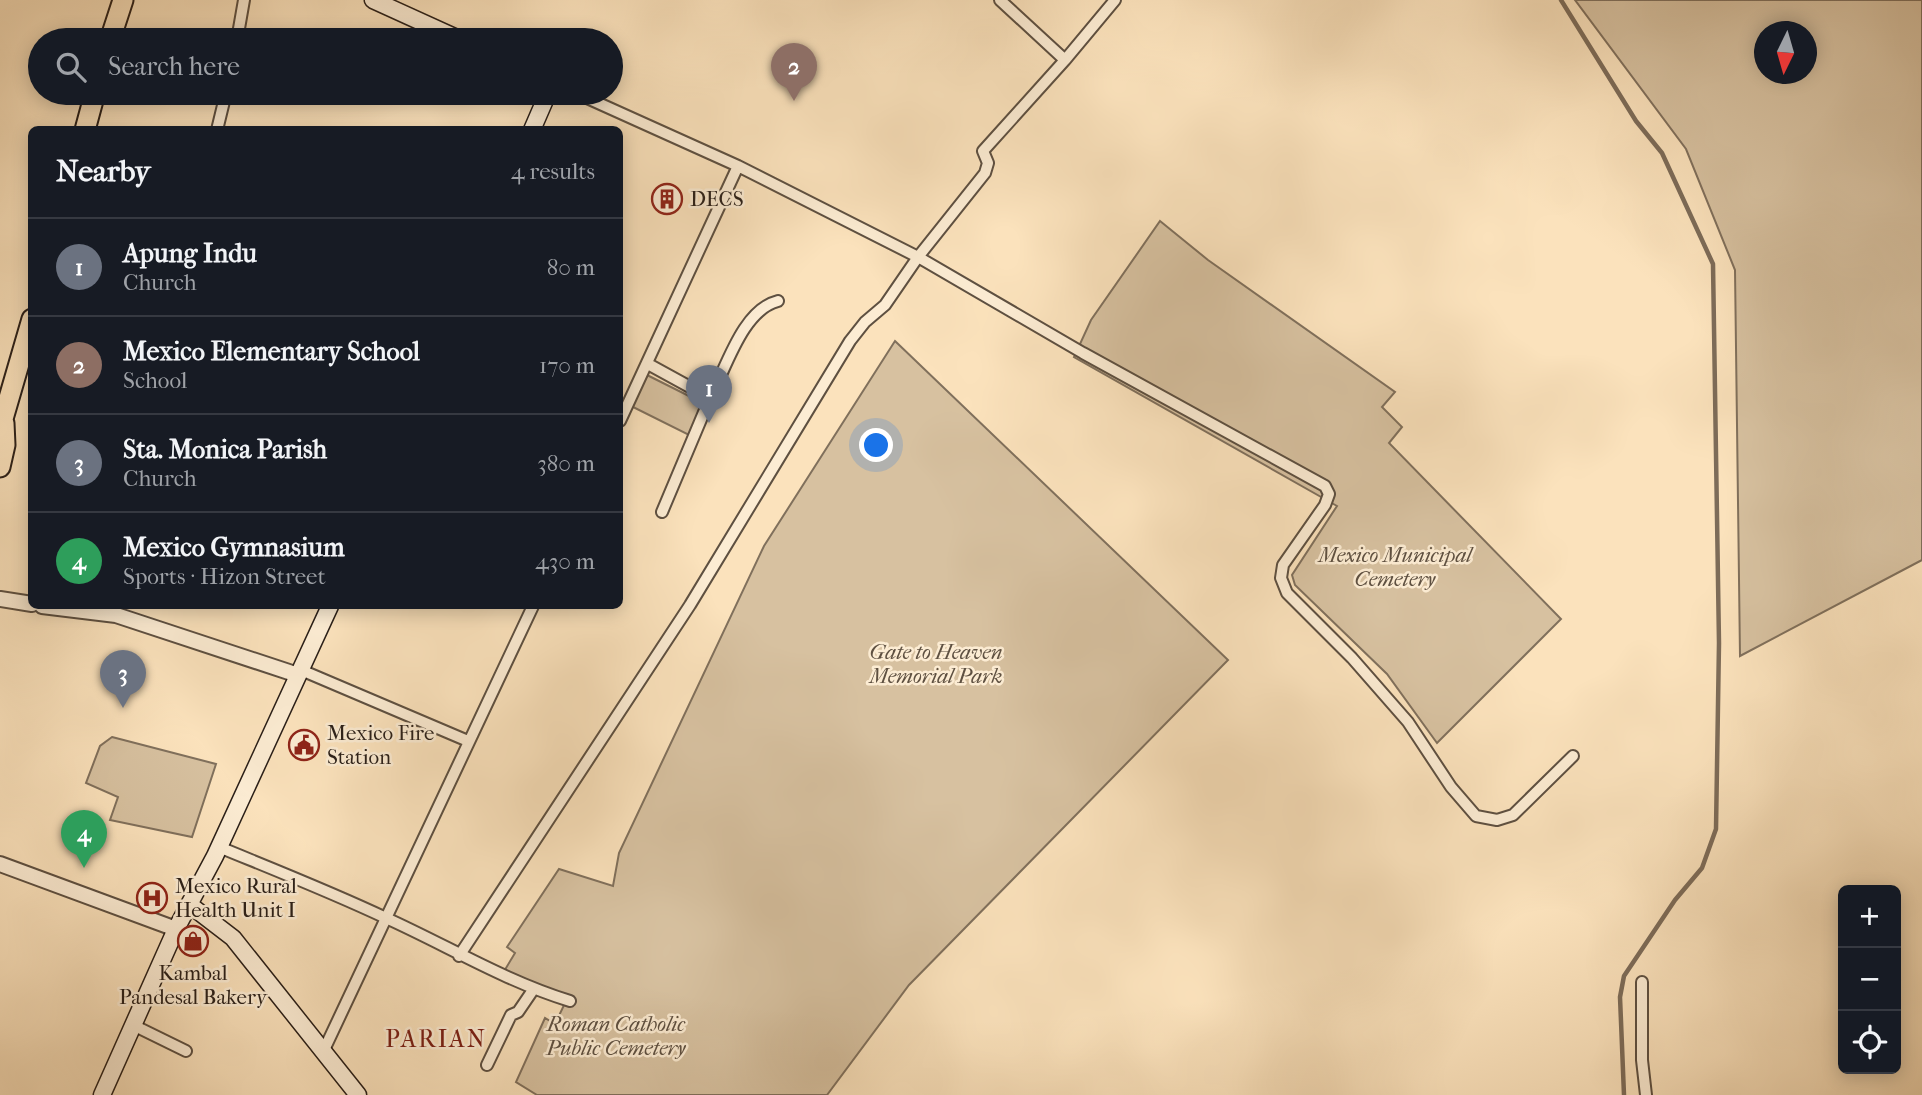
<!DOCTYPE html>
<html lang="en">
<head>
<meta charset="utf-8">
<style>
  body { margin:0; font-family:"IM FELL French Canon",serif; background:#20242c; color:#f1f3f6 }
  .controls { position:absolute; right:21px; bottom:21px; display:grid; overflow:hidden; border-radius:10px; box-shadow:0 4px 18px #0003 }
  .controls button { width:63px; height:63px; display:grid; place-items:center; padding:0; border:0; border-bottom:2px solid #363941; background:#171b24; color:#f1f3f6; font:35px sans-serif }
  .compass { position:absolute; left:1754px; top:21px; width:63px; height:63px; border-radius:50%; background:#171b24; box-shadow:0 4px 18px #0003; rotate:185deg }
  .you { position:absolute; left:877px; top:446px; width:24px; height:24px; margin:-18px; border:5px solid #fff; border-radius:50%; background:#1a73e8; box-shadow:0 0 0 10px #1a73e833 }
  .badge { display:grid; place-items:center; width:46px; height:46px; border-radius:50%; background:#c59692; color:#fff; font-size:23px; font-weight:700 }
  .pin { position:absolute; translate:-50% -58px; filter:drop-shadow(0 2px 4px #0008) }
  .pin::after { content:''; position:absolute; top:37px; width:24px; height:21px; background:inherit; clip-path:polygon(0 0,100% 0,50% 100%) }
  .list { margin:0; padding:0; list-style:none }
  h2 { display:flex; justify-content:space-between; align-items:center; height:91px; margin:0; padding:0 28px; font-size:30px }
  h2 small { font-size:23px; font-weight:400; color:#9ea1a6 }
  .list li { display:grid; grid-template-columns:46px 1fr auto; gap:21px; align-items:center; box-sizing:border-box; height:98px; padding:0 28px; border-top:2px solid #363941 }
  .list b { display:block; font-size:26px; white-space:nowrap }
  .list p { margin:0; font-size:23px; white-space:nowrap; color:#9ea1a6 }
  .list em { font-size:23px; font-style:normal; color:#9ea1a6 }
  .icon { flex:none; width:38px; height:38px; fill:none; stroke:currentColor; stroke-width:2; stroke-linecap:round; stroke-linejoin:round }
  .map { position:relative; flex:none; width:1922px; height:1095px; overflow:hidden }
  .search { position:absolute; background:#171b24; box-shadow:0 4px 18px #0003; left:28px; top:28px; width:595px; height:77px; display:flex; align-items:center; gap:18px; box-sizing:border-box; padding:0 24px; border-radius:38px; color:#9ea1a6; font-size:26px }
  .panel { position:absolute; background:#171b24; box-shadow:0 4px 18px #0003; left:28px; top:126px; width:595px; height:483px; border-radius:10px }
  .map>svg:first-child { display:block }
  .green { fill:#d7c1a0; stroke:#80705c; stroke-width:2; fill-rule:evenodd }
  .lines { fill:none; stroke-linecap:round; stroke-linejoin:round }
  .stream { stroke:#7d6c59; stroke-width:4.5 }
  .minor-casing { stroke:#5e5041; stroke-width:14 }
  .tertiary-casing { stroke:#5e5041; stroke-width:18 }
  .secondary-casing { stroke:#2a1f18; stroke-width:19 }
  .trunk-casing { stroke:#2a1f18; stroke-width:23 }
  .minor { stroke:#fcecd3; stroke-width:10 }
  .tertiary { stroke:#fcecd3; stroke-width:14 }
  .secondary { stroke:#fcecd3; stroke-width:16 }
  .trunk { stroke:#fbe2bc; stroke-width:19 }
  .labels { text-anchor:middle; stroke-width:5; stroke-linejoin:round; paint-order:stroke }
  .poi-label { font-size:21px; fill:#2a1f18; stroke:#fcecd3; text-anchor:start }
  .park-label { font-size:21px; font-style:italic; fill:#5e5041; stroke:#fcecd3 }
  .quarter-label { font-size:24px; letter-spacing:2px; fill:#7a1f14; stroke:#fcecd3 }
</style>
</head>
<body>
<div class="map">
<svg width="1922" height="1095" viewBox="0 0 1922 1095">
  <rect width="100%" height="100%" fill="#fbe2bc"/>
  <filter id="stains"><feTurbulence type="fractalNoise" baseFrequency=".00286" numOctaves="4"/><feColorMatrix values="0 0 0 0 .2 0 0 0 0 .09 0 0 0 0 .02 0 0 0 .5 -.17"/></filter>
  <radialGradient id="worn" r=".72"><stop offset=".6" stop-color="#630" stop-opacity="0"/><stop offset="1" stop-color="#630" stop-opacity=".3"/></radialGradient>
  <path class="green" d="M1575 0H1922V560L1740 656 1735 270 1686 149ZM1764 32H1806V74H1764Z
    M1160 221 1208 260 1395 392 1382 407 1402 427 1389 443 1561 619 1437 743 1387 674 1295 585 1292 575 1337 506 1074 357 1091 320Z
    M895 341 1228 660 909 985 827 1095H537L516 1082 545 1018 555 1024 566 1001 503 973 515 953 507 947 559 869 613 886 619 853 764 546Z
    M645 374 707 405 691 436 629 405Z
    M112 737 216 764 192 837 110 820 118 797 86 783 100 746Z"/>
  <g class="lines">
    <path class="stream" d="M1561 0 1636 121 1662 153 1713 264 1719 643 1716 829 1702 868 1675 900 1624 976 1620 997 1624 1095"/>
    <g class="minor-casing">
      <path id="minor" d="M237 40 244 0
        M1065 60 1115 0
        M576 93 738 166 918 257 1083 353 1325 486 1329 494 1325 505 1283 565 1281 578 1287 593 1352 658 1408 722 1451 787 1476 816 1497 820 1513 815 1573 756
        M217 130 226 93
        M648 364 710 398 662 512
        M710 398C726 369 742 310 778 301
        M620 421 738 166
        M301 670 468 741
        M219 847C275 870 331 892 386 918 448 946 505 981 570 1001
        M459 956 690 605 850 341 865 322 885 305 918 257 985 173 988 163 983 151 1065 60 1000 0
        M1642 982V1060L1646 1095
        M135 1026 186 1051
        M323 1052 533 606
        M487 1065 511 1015 518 1012 533 990"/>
    </g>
    <g class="tertiary-casing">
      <path id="tertiary" d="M0 599 32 604
        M42 606 116 615 298 675
        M0 864 176 929"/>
    </g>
    <g class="secondary-casing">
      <path id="secondary" d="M373 0 461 40
        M532 130 548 93
        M190 905 233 938 358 1095
        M102 1095 176 929 215 856 330 606"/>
    </g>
    <g class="trunk-casing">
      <path id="trunk" d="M110 40 123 0
        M85 130 95 93
        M0 429 32 319
        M0 467 5 445 4 423"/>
    </g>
    <use href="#minor" class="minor"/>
    <use href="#tertiary" class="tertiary"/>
    <use href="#secondary" class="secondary"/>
    <use href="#trunk" class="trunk"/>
  </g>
  <defs>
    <g id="building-ring" transform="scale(1.575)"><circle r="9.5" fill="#fcecd3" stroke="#8f2418" stroke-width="1.5"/><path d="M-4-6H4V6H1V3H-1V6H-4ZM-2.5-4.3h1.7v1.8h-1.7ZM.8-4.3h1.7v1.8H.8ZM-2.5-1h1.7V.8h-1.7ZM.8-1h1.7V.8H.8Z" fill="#8f2418"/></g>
    <g id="civic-ring" transform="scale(1.575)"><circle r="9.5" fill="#fcecd3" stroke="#8f2418" stroke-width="1.5"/><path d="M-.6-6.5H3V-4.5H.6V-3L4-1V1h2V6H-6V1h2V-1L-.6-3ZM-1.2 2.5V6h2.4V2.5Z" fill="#8f2418"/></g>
    <g id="hospital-ring" transform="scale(1.575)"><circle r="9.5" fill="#fcecd3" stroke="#8f2418" stroke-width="1.5"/><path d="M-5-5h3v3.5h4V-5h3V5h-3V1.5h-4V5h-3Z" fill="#8f2418"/></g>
    <g id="shop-ring" transform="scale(1.575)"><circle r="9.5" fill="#fcecd3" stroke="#8f2418" stroke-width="1.5"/><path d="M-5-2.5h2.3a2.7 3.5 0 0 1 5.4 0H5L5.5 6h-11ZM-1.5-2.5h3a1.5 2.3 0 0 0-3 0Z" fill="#8f2418"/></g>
  </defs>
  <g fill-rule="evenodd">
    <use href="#building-ring" x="667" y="199"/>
    <use href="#civic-ring" x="304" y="745"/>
    <use href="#hospital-ring" x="152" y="898"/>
    <use href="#shop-ring" x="193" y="941"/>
  </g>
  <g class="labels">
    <g class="poi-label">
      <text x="690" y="206">DECS</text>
      <text x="327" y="740">Mexico Fire<tspan x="327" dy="24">Station</tspan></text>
      <text x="175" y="893">Mexico Rural<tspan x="175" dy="24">Health Unit I</tspan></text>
      <text x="193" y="980" text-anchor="middle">Kambal<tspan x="193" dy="24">Pandesal Bakery</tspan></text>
    </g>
    <g class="park-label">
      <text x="1395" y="562">Mexico Municipal<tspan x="1395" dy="24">Cemetery</tspan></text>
      <text x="936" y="659">Gate to Heaven<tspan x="936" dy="24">Memorial Park</tspan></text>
      <text x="616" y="1031">Roman Catholic<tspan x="616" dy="24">Public Cemetery</tspan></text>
    </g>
    <g class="quarter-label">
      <text x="436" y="1047">PARIAN</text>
    </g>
  </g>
  <rect width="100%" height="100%" filter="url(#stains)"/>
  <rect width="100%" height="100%" fill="url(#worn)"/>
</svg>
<div class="controls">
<button>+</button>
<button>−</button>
<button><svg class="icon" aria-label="locate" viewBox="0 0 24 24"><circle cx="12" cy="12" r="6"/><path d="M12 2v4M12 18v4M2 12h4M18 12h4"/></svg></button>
</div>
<svg class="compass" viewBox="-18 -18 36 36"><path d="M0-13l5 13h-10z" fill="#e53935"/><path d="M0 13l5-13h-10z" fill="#9ea1a6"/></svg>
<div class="you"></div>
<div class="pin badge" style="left:709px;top:423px;background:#6b7280">1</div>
<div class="pin badge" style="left:794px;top:101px;background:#8d6e63">2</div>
<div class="pin badge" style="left:123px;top:708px;background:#6b7280">3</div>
<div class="pin badge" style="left:84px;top:868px;background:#2e9e5b">4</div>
<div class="search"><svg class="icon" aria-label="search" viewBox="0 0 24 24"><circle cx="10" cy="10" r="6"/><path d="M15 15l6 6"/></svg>Search here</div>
<section class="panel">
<h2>Nearby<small>4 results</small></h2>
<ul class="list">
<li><span class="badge" style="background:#6b7280">1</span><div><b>Apung Indu</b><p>Church</p></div><em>80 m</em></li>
<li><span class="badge" style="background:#8d6e63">2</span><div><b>Mexico Elementary School</b><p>School</p></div><em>170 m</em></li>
<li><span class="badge" style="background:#6b7280">3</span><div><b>Sta. Monica Parish</b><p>Church</p></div><em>380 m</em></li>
<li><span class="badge" style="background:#2e9e5b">4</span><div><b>Mexico Gymnasium</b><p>Sports · Hizon Street</p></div><em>430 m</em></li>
</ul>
</section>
</div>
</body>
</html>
